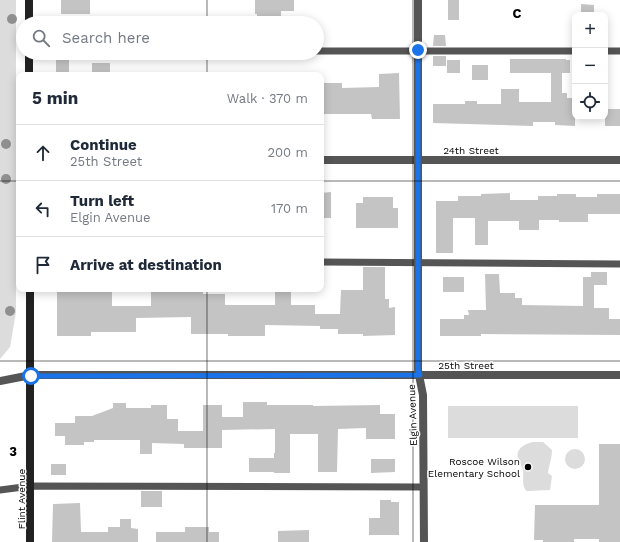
<!DOCTYPE html>
<html lang="en">
<head>
<meta charset="utf-8">
<style>
  body { margin:0; font-family:"Work Sans",sans-serif; background:#f2f2f3; color:#1f2937 }
  .controls { position:absolute; right:12px; top:12px; display:grid; overflow:hidden; border-radius:8px; box-shadow:0 2px 10px #0003 }
  .controls button { width:36px; height:36px; display:grid; place-items:center; padding:0; border:0; border-bottom:1px solid #e0e1e3; background:#fff; color:#1f2937; font:20px sans-serif }
  .stop { position:absolute; width:12px; height:12px; margin:-9px; border:3px solid #1a73e8; border-radius:50%; background:#fff }
  .stop.end { background:#1a73e8; border-color:#fff; box-shadow:0 1px 4px #0008 }
  .list { margin:0; padding:0; list-style:none }
  h2 { display:flex; justify-content:space-between; align-items:center; height:52px; margin:0; padding:0 16px; font-size:17px }
  h2 small { font-size:13px; font-weight:400; color:#747a83 }
  .list li { display:grid; grid-template-columns:26px 1fr auto; gap:12px; align-items:center; box-sizing:border-box; height:56px; padding:0 16px; border-top:1px solid #e0e1e3 }
  .list b { display:block; font-size:15px; white-space:nowrap }
  .list p { margin:0; font-size:13px; white-space:nowrap; color:#747a83 }
  .list em { font-size:13px; font-style:normal; color:#747a83 }
  .icon { flex:none; width:22px; height:22px; fill:none; stroke:currentColor; stroke-width:2; stroke-linecap:round; stroke-linejoin:round }
  .map { position:relative; flex:none; width:620px; height:542px; overflow:hidden }
  .search { position:absolute; background:#fff; box-shadow:0 2px 10px #0003; left:16px; top:16px; width:308px; height:44px; display:flex; align-items:center; gap:10px; box-sizing:border-box; padding:0 14px; border-radius:22px; color:#747a83; font-size:15px }
  .panel { position:absolute; background:#fff; box-shadow:0 2px 10px #0003; left:16px; top:72px; width:308px; height:220px; border-radius:8px }
  .map>svg:first-child { display:block }
  .green { fill:#dcdcdc }
  .building { fill:#c4c4c4 }
  .lines { fill:none; stroke-linecap:round; stroke-linejoin:round }
  .lane { stroke:#555; stroke-width:7 }
  .street { stroke:#555; stroke-width:8 }
  .secondary { stroke:#222; stroke-width:8 }
  .tree { fill:#8f8f8f }
  .route { stroke:#1a73e8; stroke-width:5 }
  .grid { fill:none; stroke:#000; stroke-width:1; stroke-opacity:0.55 }
  .poi-dot { fill:#000; stroke:#fff; stroke-width:1.5 }
  .labels { text-anchor:middle; stroke-width:3; stroke-linejoin:round; paint-order:stroke }
  .street-label { font-size:10px; fill:#000; stroke:#fff }
  .poi-label { font-size:10px; fill:#000; stroke:#fff; text-anchor:end }
  .grid-label { font-size:13px; text-anchor:middle; font-weight:bold; fill:#000; stroke:#fff; stroke-width:3; stroke-linejoin:round; paint-order:stroke }
</style>
</head>
<body>
<div class="map">
<svg width="620" height="542" viewBox="0 0 620 542">
  <rect width="100%" height="100%" fill="#fff"/>
  <path class="green" d="M0 0H16V312L10 347 0 359Z
    M448 406H578V438H448Z
    M533 442H543L552 450C552 458 549 465 548 473L552 476 550 490 527 491C521 486 524 477 523 470 522 467 520 464 519 461 514 450 523 444 533 442Z
    M565 459a10 10 0 1 1 20 0a10 10 0 1 1-20 0Z"/>
  <path class="building" d="M61 0H90V14H61Z
    M255 0H294V11H281V20H257V14H255Z
    M448 0H459V20H448Z
    M581 4 594 5V15H581Z
    M434 35H445L446 46H433Z
    M433 56H446V66H433Z
    M61 57H69V72L56 73V58Z
    M510 59H566V60H570V73H562V93H567V98H575V126L555 125V122H533V126L433 123V104H465V101H477V104H501V89H519V102H551V73H510Z
    M447 60H460V73H447Z
    M92 63H110V75H92Z
    M472 65H488V80H472Z
    M399 73 400 119H372L371 114H321V83H342V88L379 87V74Z
    M605 109H620V126H605Z
    M331 192V218H321V193Z
    M510 193V200H538V196H557V194H576V197H597V194H620V214H588V222H559V220H539V230H519V221H488V245H475V218H453V253H436V201H458V196H481V194Z
    M363 197H393V208H398V228H356V203H363Z
    M363 267H385V299H389V308L395 307V335L363 336V334H338V329H320V326L265 325V336H228V334H191V317L136 318V332H91V336H57V289H112V306H151V289L203 290V294H225V305H275V289H291V305H315V314H340L341 290H363Z
    M591 272H607V285H594V308H609V319H620V335L481 334V336H440V319H464V315H469L468 310H486L485 274H499L500 293H515V298H522V305L583 306V277H591Z
    M443 277H464V292H443Z
    M243 402H267V405H313V406L380 405V414H395V439H366V428L338 429 337 472H318V434H290V473H274V472H249V458H274V453H275V429L222 430V448H184V444L152 443V454H140V440H94V442H84V445H65V436H55V423H75V416H92L113 408V403H126V408H151V405H167V419H178V431H203V405H222V417H243Z
    M599 444H620V542H599V539H574V542H543V540H534L535 505H599Z
    M371 459H395V472L371 473Z
    M51 464H66V475H51Z
    M141 491H162V507H141Z
    M380 500H391V502H399V535H369V518H380Z
    M80 503 81 532H108V527H120V519H131V528L138 529V542H52L53 504Z
    M185 527H209V532H219V542H156V532H185Z
    M309 530V542H278V531Z"/>
  <g class="lines">
    <path class="lane" d="M317 51H575
      M605 51H620
      M29 53H58
      M321 262 620 264
      M0 490 31 486 423 487"/>
    <path class="street" d="M418 0V370L423 395 424 542
      M321 160H620
      M0 381 31 375H620"/>
    <path class="secondary" d="M29 23V0
      M29 75V53
      M30 289V542"/>
  </g>
  <g class="tree">
    <circle cx="12" cy="19" r="5"/>
    <circle cx="6" cy="144" r="5"/>
    <circle cx="6" cy="179" r="5"/>
    <circle cx="10" cy="311" r="5"/>
  </g>
  <g class="lines">
    <path class="route" d="M31 376 420 375 418 370V50"/>
  </g>
  <path class="grid" d="M207 0V23M413 0V542M207 53V75M0 181H19M321 181H620M207 289V542M0 361H620"/>
  <circle class="poi-dot" cx="528" cy="467" r="4"/>
  <g class="labels">
    <g class="street-label">
      <text x="471" y="154">24th Street</text>
      <text x="466" y="369">25th Street</text>
      <text transform="translate(412 415) rotate(-92)" y="4">Elgin Avenue</text>
      <text transform="translate(21 499) rotate(-90)" y="4">Flint Avenue</text>
    </g>
    <g class="poi-label">
      <text x="520" y="465">Roscoe Wilson<tspan x="520" dy="12">Elementary School</tspan></text>
    </g>
  </g>
  <g class="grid-label">
    <text x="517" y="18">C</text>
    <text x="13" y="456">3</text>
  </g>
</svg>
<div class="controls">
<button>+</button>
<button>−</button>
<button><svg class="icon" aria-label="locate" viewBox="0 0 24 24"><circle cx="12" cy="12" r="6"/><path d="M12 2v4M12 18v4M2 12h4M18 12h4"/></svg></button>
</div>
<div class="stop" style="left:31px;top:376px"></div>
<div class="stop end" style="left:418px;top:50px"></div>
<div class="search"><svg class="icon" aria-label="search" viewBox="0 0 24 24"><circle cx="10" cy="10" r="6"/><path d="M15 15l6 6"/></svg>Search here</div>
<section class="panel">
<h2>5 min<small>Walk · 370 m</small></h2>
<ul class="list">
<li><svg class="icon" aria-label="ahead" viewBox="0 0 24 24"><path d="M12 20V5M6 11l6-6 6 6"/></svg><div><b>Continue</b><p>25th Street</p></div><em>200 m</em></li>
<li><svg class="icon" aria-label="left" viewBox="0 0 24 24"><path d="M17 20v-9H6M10 6l-5 5 5 5"/></svg><div><b>Turn left</b><p>Elgin Avenue</p></div><em>170 m</em></li>
<li><svg class="icon" aria-label="arrive" viewBox="0 0 24 24"><path d="M6 21V4h12l-3 4 3 4H6"/></svg><div><b>Arrive at destination</b></div></li>
</ul>
</section>
</div>
</body>
</html>
